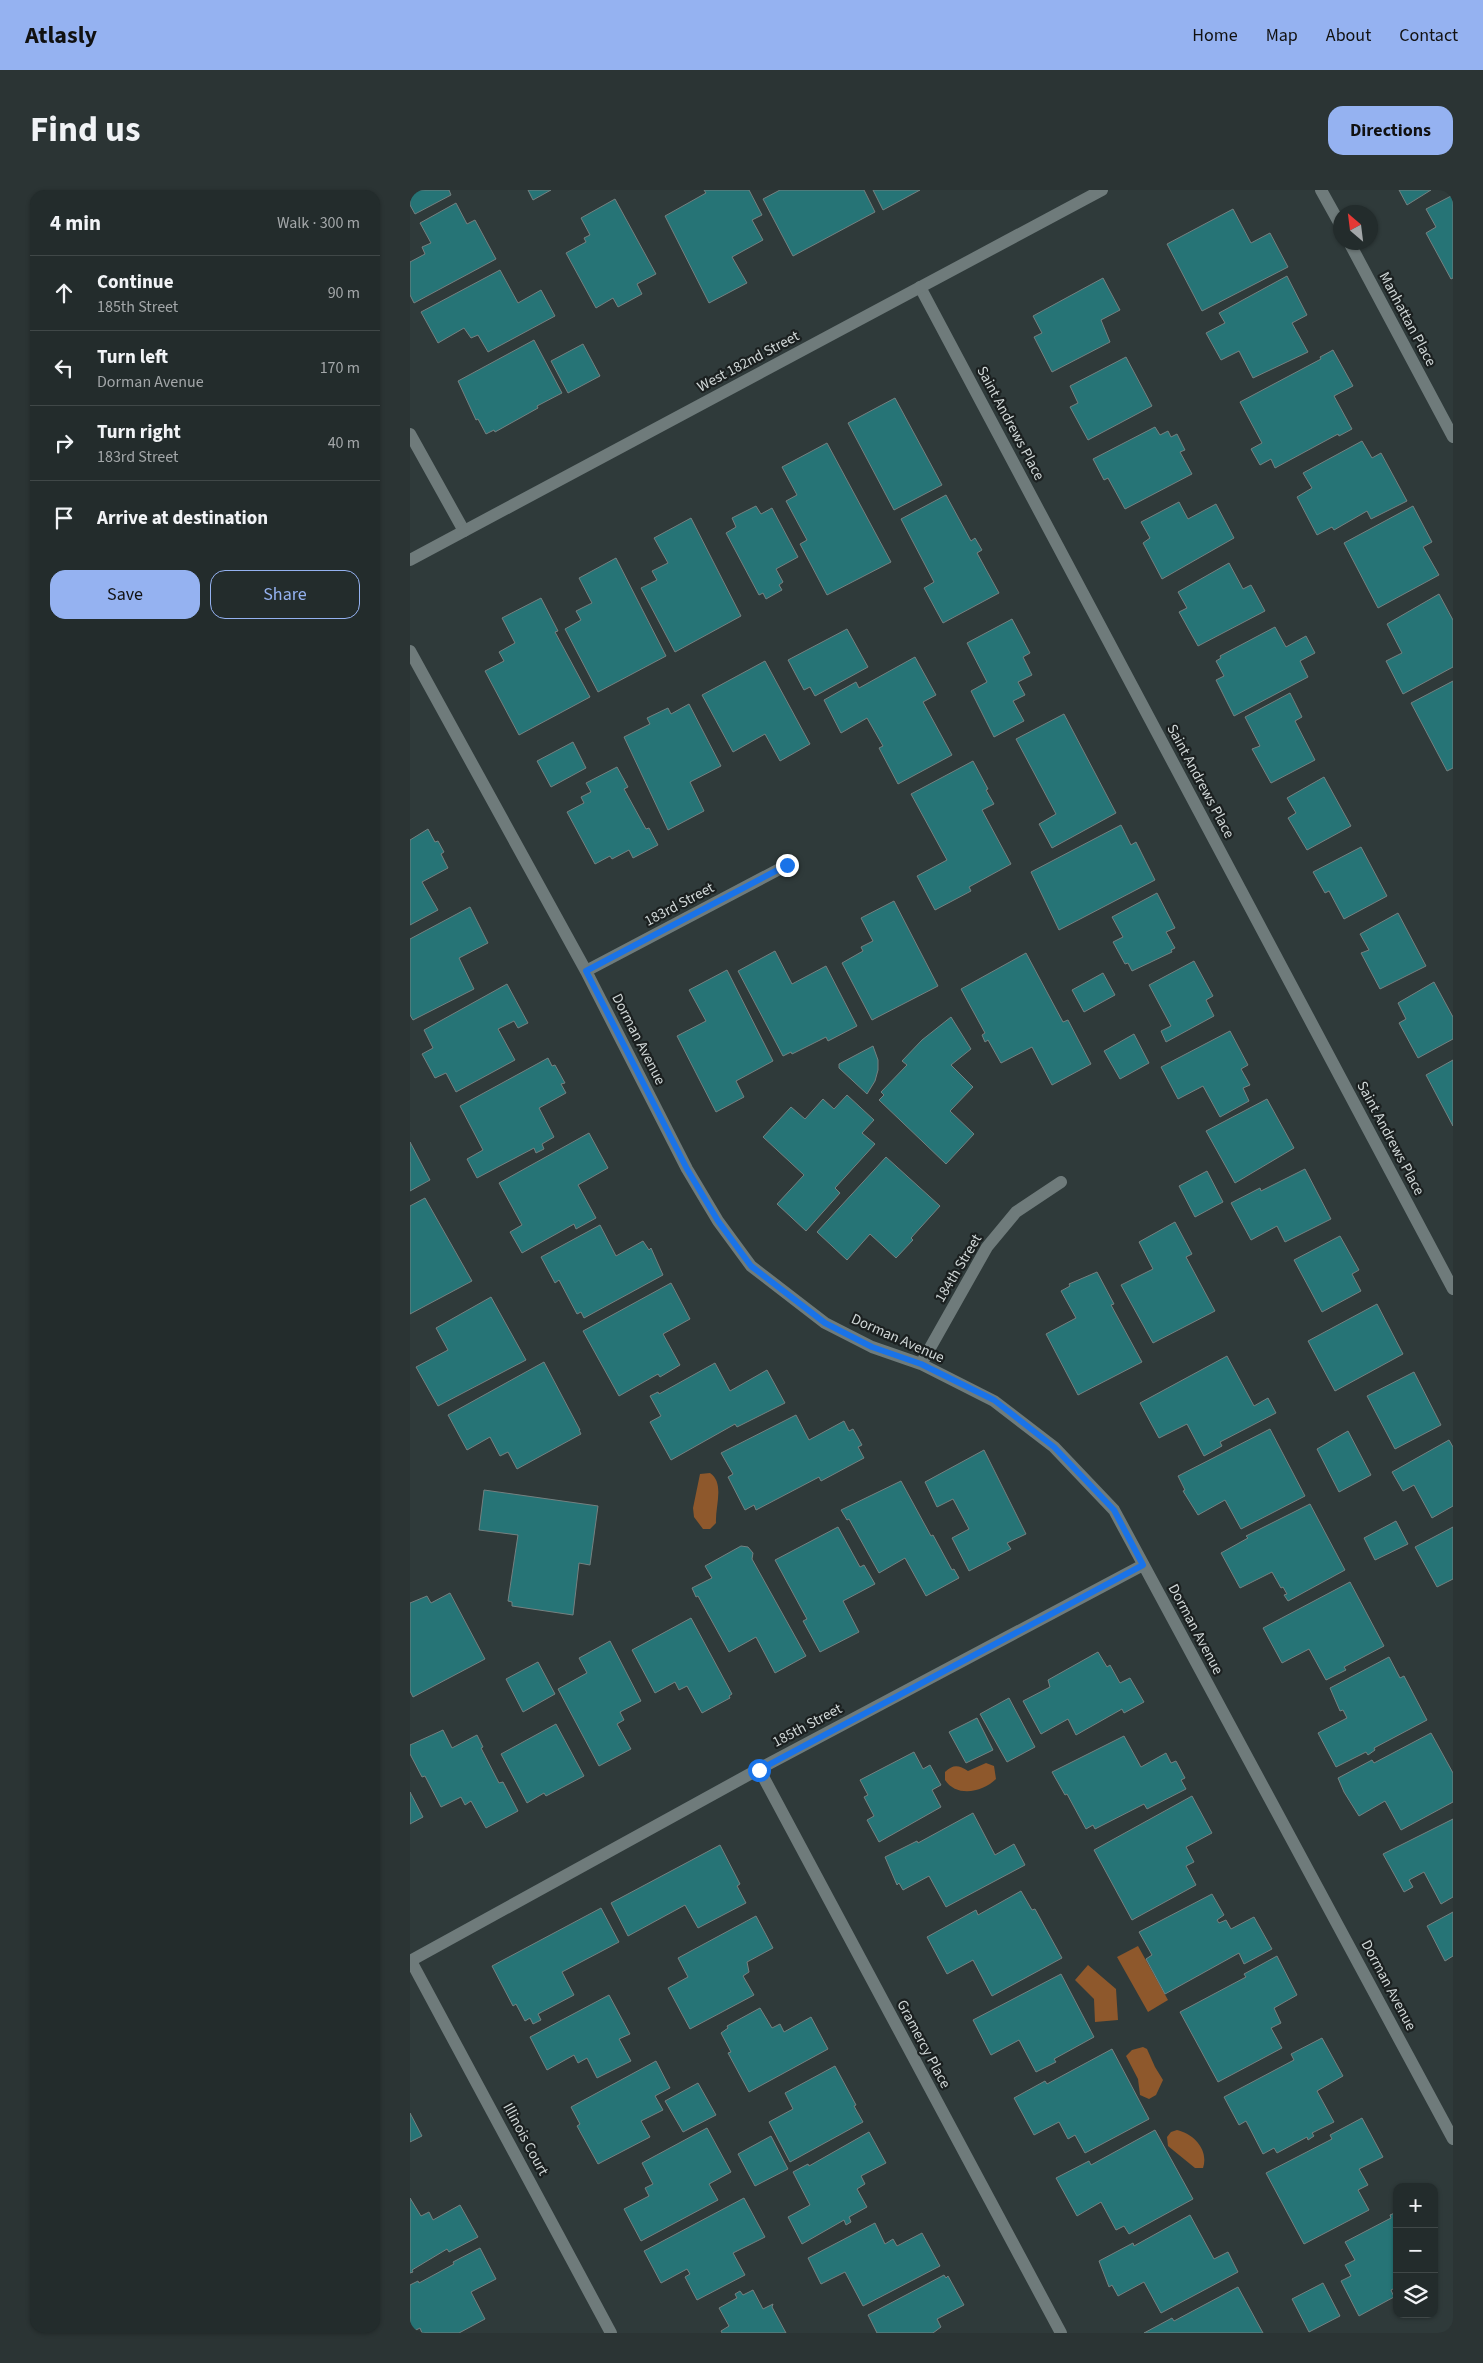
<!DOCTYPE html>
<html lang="en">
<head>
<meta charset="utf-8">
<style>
  body { margin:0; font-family:"Source Sans 3",sans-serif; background:#2b3434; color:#f1f3f6 }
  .controls { position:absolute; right:15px; bottom:15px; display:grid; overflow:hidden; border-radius:10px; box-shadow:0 1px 4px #0004 }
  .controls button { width:45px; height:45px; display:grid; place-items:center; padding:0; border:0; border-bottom:1px solid #404848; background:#232c2c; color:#f1f3f6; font:25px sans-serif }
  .compass { position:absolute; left:923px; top:15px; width:45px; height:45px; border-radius:50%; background:#232c2c; box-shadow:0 1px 4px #0004; rotate:332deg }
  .stop { position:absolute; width:15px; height:15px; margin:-11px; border:4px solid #1a73e8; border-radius:50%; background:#fff }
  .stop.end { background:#1a73e8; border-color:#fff; box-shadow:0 1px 5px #0008 }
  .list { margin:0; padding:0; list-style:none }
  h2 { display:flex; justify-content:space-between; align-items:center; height:65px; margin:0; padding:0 20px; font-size:21px }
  h2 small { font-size:16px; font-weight:400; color:#a3a7a9 }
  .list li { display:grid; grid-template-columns:32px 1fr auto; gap:15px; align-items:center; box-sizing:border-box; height:75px; padding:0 20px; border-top:1px solid #404848 }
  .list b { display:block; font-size:19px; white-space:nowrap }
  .list p { margin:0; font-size:16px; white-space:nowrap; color:#a3a7a9 }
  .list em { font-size:16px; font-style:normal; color:#a3a7a9 }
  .actions { display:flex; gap:10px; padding:15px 20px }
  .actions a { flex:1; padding:11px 0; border:1px solid #95b2f1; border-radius:15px; text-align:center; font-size:18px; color:#95b2f1 }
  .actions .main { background:#95b2f1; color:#111 }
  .icon { flex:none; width:28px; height:28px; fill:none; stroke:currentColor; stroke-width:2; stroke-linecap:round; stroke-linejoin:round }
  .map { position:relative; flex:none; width:1043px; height:2143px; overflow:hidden; border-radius:15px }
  header { display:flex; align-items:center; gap:30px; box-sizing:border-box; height:70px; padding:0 25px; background:#95b2f1; color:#111 }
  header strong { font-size:24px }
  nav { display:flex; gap:28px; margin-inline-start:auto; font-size:18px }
  .intro { display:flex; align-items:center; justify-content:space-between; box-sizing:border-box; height:120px; padding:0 30px }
  h1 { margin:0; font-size:35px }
  .button { padding:12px 22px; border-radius:15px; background:#95b2f1; color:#111; font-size:18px; font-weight:700 }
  main { display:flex; gap:30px; padding:0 30px }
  aside { flex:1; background:#232c2c; border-radius:15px; box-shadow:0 1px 4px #0004 }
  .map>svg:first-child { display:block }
  .water { fill:#8e582c }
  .building { fill:#267476; stroke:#758181 }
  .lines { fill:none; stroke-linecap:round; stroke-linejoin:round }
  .street { stroke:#6f7b7b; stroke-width:12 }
  .secondary { stroke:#6f7b7b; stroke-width:12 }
  .route { stroke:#1a73e8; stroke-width:6 }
  .labels { text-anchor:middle; stroke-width:4.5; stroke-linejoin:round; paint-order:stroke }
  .street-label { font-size:15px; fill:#d0d7d7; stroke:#1b2020 }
</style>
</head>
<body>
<header>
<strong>Atlasly</strong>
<nav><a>Home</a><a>Map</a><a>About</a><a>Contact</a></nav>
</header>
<div class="intro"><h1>Find us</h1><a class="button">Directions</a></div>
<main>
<aside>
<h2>4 min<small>Walk · 300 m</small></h2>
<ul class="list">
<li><svg class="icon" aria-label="ahead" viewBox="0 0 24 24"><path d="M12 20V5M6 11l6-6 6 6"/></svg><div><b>Continue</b><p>185th Street</p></div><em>90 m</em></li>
<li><svg class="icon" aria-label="left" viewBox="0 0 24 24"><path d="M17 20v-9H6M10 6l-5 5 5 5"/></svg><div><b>Turn left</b><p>Dorman Avenue</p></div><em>170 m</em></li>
<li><svg class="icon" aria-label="right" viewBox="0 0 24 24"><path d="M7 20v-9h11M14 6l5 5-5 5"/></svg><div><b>Turn right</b><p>183rd Street</p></div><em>40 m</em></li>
<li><svg class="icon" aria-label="arrive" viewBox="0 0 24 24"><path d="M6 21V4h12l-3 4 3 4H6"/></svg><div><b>Arrive at destination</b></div></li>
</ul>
<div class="actions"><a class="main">Save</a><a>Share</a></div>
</aside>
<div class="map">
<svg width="1043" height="2143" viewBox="0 0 1043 2143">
  <rect width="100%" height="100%" fill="#2f3a3a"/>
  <path class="water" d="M300 1283C315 1293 305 1317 306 1333L300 1339H293L284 1327 283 1318 290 1284Z
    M576 1573 584 1576 586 1589C573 1602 547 1608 535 1590V1582C543 1574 549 1575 558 1581Z
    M728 1756 758 1810 738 1822 707 1767Z
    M678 1775 706 1799 708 1830 685 1832 684 1809 665 1790Z
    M733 1857 737 1859 745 1877 753 1890 746 1905 739 1909 730 1905 728 1889 716 1866 722 1860Z
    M767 1940C784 1944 799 1960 793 1978H785L758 1956 757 1947 761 1942Z"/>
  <path class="building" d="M0 0H39L41 5 5 24 0 15Z
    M118 0H141L123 10Z
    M294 0H339L352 25 342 30 353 50 322 67 337 93 299 113 255 26 296 3Z
    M370 0H454L465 22 383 66 353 9Z
    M463 0H510L473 20Z
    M989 0H1021L997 15Z
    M1043 5V88L1041 89 1016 43 1026 37 1016 19Z
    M205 9 246 84 227 94 232 104 208 117 203 108 186 118 156 63 176 52 174 48 180 45 171 28Z
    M46 13 57 34 65 30 86 69 4 113 0 105V72L15 64 12 57 21 53 10 33Z
    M823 19 841 53 860 43 878 77 792 121 757 54Z
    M90 80 108 113 131 100 145 126 78 162 68 145 61 148 54 138 28 153 11 122Z
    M877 86 897 125 882 133 898 162 843 188 829 161 811 170 796 143 815 133 809 123Z
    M693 88 710 120 691 130 700 152 642 182 624 147 632 143 623 126Z
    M124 150 152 203 127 216 128 218 85 242 84 240 76 244 68 229 66 230 48 191Z
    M173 154 190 186 158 203 141 171Z
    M923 160 943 196 924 206 942 239 929 246 928 244 865 278 861 269 850 275 841 259 852 253 830 212 911 169 910 167Z
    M716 167 742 216 678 250 660 217 668 213 660 196Z
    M485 208 532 295 484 320 438 233Z
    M745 237 750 245 758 241 761 247 767 244 775 260 770 262 782 284 715 319 698 288 694 290 683 269Z
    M952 251 962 268 971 263 997 311 961 329 957 321 924 340 922 337 907 345 887 307 902 298 893 283Z
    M417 253 481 372 417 405 390 354 397 350 376 311 387 305 372 277Z
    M536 305 561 351 565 348 572 360 567 363 589 403 533 433 514 398 524 392 491 329Z
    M769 312 778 329 806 314 824 348 752 389 733 353 740 348 731 332Z
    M346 316 351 324 362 318 388 367 366 379 373 392 369 395 372 400 356 409 353 403 349 405 316 343 326 337 322 328Z
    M1003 316 1022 352 1013 357 1029 385 968 418 934 353Z
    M281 328 331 426 265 462 231 398 247 390 242 381 258 373 244 348Z
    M206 368 256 466 188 502 155 439 171 430 166 421 182 413 169 388Z
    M819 373 833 399 841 395 855 421 788 456 769 422 777 418 768 402Z
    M1029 404 1043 430V477L993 504 976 471 992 463 977 434Z
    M131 408 148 441 145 442 180 507 109 545 75 481 94 471 89 462 105 453 92 428Z
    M602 429 620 463 613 467 622 485 608 492 615 505 603 511 614 531 584 547 561 501 577 492 557 453Z
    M865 437 876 457 896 446 905 463 890 471 898 487 824 526 806 490 814 486 806 471 811 468 810 466Z
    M437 439 458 477 405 506 400 497 394 500 378 470Z
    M505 467 526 505 513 512 542 565 488 594 469 558 473 556 457 528 431 543 414 510 446 492 449 498Z
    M355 471 400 554 370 571 355 544 323 562 292 505Z
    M1043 491V578L1037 581 1001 513Z
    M880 503 892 527 885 531 905 570 861 593 842 559 850 556 835 527Z
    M279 514 311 576 280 592 294 621 258 640 214 547 240 534 237 528 258 518 261 524Z
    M654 524 706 623 642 658 629 634 646 624 606 549Z
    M163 552 176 578 141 597 127 571Z
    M563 571 578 599 576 600 584 614 572 620 601 674 559 697 561 701 525 720 507 686 537 670 501 604Z
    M207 577 218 597 214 599 236 639 239 638 248 655 223 668 219 660 202 669 200 666 185 674 157 622 174 613 171 607 181 602 176 593Z
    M914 587 941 636 897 660 878 628 886 623 877 608Z
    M711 635 721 655 726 652 745 690 649 740 621 682Z
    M18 639 25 652 28 651 34 662 31 664 38 678 12 692 28 720 0 735V650Z
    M951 657 977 706 934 729 919 701 915 703 903 682Z
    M747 703 765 738 756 742 765 758 761 760 762 762 722 781 718 773 715 774 703 752 713 747 702 727Z
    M484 711 528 796 462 830 432 773 453 761 451 757 463 751 451 728Z
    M60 717 78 753 49 768 64 799 3 830 0 825V749Z
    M988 723 1016 776 970 799 951 763 959 760 950 744Z
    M365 761 382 794 416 776 447 836 418 851 416 847 382 864 381 862 373 866 328 781Z
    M616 763 653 832 658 830 681 874 642 895 622 857 591 873 578 850 575 852 572 845 575 843 551 799Z
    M784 771 803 806 796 810 804 826 756 852 751 841 761 836 739 795Z
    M317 780 363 871 326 891 334 907 306 922 267 846 296 831 279 800Z
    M693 783 705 805 674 822 662 800Z
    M1024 792 1043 827V849L1008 868 989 833 996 829 988 813Z
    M97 794 118 833 108 838 104 831 88 839 105 870 46 902 36 883 25 888 12 864 23 858 14 840Z
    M541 827 561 859 541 875 563 897 540 921 564 944 536 974 469 910 474 905 471 902 497 875 492 871 512 850Z
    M820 841 838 875 831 879 840 895 833 898 839 911 810 927 793 896 768 909 751 877Z
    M724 844 739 873 710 889 694 861Z
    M463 856 468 870V880L465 891 457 904 429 878V874Z
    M138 868 142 876 145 875 155 893 151 894 156 903 129 918 144 947 132 954 134 959 126 963 124 958 67 988 57 969 73 960 50 916Z
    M1043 870V936L1016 885Z
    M437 905 464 930 452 943 465 954 425 998 430 1003 396 1041 367 1014 394 985 353 947 381 917 395 929 413 909 424 919Z
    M857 909 884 958 825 993 796 941Z
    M179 943 198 978 168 995 186 1028 166 1039 164 1034 112 1063 100 1042 112 1035 89 993Z
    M0 952 20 990 0 1001Z
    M476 967 530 1016 501 1048 503 1050 486 1068 460 1044 437 1070 407 1042Z
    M895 979 921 1029 875 1052 867 1036 841 1050 821 1013 850 998 851 1001Z
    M797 981 813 1012 785 1027 769 996Z
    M15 1008 62 1091 0 1124V1016Z
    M765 1032 782 1064 776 1067 805 1121 743 1153 711 1095 743 1079 729 1052Z
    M190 1035 206 1066 233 1051 239 1060 241 1058 253 1085 174 1128 171 1122 167 1124 149 1090 145 1093 131 1067Z
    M930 1046 949 1080 942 1084 951 1101 912 1122 884 1070Z
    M687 1082 704 1114 701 1115 732 1172 668 1205 636 1144 666 1128 651 1101 660 1096 659 1094Z
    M261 1093 280 1129 253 1144 270 1175 250 1187 248 1184 209 1206 173 1141Z
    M81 1107 116 1170 28 1216 6 1177 38 1160 26 1138Z
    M967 1114 993 1164 925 1201 898 1151Z
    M817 1166 844 1216 858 1208 866 1223 810 1252 812 1256 794 1266 777 1234 749 1248 730 1213Z
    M134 1172 170 1240H169L171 1244 107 1279 98 1262 90 1266 80 1247 57 1260 38 1225Z
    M305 1173 320 1201 357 1180 375 1213 327 1237 325 1234 261 1270 240 1232 251 1226 240 1206 248 1202 249 1204Z
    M1004 1182 1031 1235 985 1259 957 1206Z
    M386 1225 399 1250 434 1231 439 1241 443 1239 452 1255 448 1257 454 1268 411 1291 409 1287 346 1320 344 1315 335 1320 318 1287 323 1284 311 1263Z
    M860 1239 895 1306 831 1339 815 1310 788 1325 773 1301 775 1300 768 1286Z
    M938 1241 961 1285 929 1302 907 1259Z
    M1039 1250 1043 1257V1316L1022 1328 1004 1295 993 1301 982 1282Z
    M574 1260 616 1344 597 1353 601 1359 559 1381 542 1348 559 1339 543 1309 527 1317 515 1292Z
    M491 1291 521 1346 523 1345 542 1380 544 1379 549 1388 516 1406 495 1368 469 1383 439 1329 437 1330 431 1320Z
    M74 1300 188 1316 180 1375 169 1373 163 1425 102 1416V1412L98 1411 108 1345 69 1340Z
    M900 1314 935 1380 878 1411 874 1405 877 1404 873 1397 871 1398 862 1382 830 1398 811 1363 838 1348 836 1346Z
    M986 1331 998 1354 965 1370 954 1348Z
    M428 1337 450 1377 454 1375 465 1394 433 1411 449 1442 410 1462 393 1431 397 1429 365 1370Z
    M1043 1337V1389L1027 1397 1005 1357Z
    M331 1356 338 1357 343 1363 342 1369 396 1466 365 1483 346 1447 319 1462 288 1406 286 1407 282 1398 302 1388 295 1376Z
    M940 1392 974 1456 934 1477 936 1480 916 1490 899 1459 872 1473 853 1438Z
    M40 1403 75 1469 3 1507 0 1501V1413L17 1406 21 1413Z
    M281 1428 322 1504 319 1506 320 1508 292 1523 277 1496 269 1500 265 1492 245 1503 222 1460Z
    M200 1451 231 1511 210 1522 214 1530 207 1534 221 1559 189 1576 148 1499 177 1483 169 1468Z
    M688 1462 697 1477 700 1475 710 1493 720 1488 734 1512 714 1523 712 1519 666 1545 658 1529 631 1544 613 1511 640 1497 638 1490Z
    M979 1467 990 1488 994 1486 1017 1530 964 1558 965 1560 958 1565 956 1562 926 1577 908 1543 937 1528 933 1520 930 1521 920 1498Z
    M128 1472 145 1504 113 1522 96 1489Z
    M599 1508 625 1557 597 1572 570 1524Z
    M567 1528 583 1560 556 1573 539 1542Z
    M146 1534 174 1586 136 1606 134 1603 117 1613 91 1564Z
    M33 1540 42 1558 67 1545 73 1557 71 1558 89 1593 93 1592 108 1621 76 1638 61 1611 55 1615 51 1607 31 1617 15 1586 12 1587 0 1564V1555Z
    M1021 1543 1043 1583V1612L991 1640 975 1611 949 1626 934 1602 928 1588 962 1570 964 1573Z
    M714 1546 731 1577 756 1563 761 1573 766 1571 775 1588 771 1590 776 1599 737 1619 734 1614 685 1639 683 1635 676 1639 657 1604 655 1605 642 1582Z
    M504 1562 513 1579 520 1575 531 1595 522 1600 531 1617 469 1652 457 1630 464 1626 454 1607 458 1605 450 1590Z
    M0 1602 13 1627 0 1634Z
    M782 1606 802 1643 776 1657 784 1672 776 1676 786 1695 722 1730 684 1660Z
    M563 1623 585 1665 604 1654 615 1675 536 1717 519 1686 493 1700 489 1693 487 1695 475 1667 507 1651 508 1653Z
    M1043 1629V1707L1031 1714 1014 1682 999 1690 1003 1697 994 1702 973 1664Z
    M310 1655 330 1694 327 1696 336 1713 288 1738 275 1715 218 1746 201 1713Z
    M611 1701 622 1720 625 1719 652 1768 582 1806 563 1770 537 1784 517 1747 566 1720 568 1725Z
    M802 1704 814 1725 807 1730 809 1733 816 1730 821 1739 844 1727 862 1759 834 1774 829 1763 755 1804 736 1769 742 1765 729 1742Z
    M191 1718 209 1752 152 1782 164 1805 128 1824 131 1830 123 1834 120 1828 115 1831 106 1814 103 1816 82 1776Z
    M1043 1722V1766L1035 1771 1017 1736Z
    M346 1726 363 1758 337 1772 339 1782 333 1786 344 1805 280 1839 258 1798 278 1787 268 1768Z
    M867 1766 887 1805 864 1818 871 1833 861 1838 872 1858 808 1892 770 1822 836 1787 834 1784Z
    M651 1784 684 1847 644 1869 646 1872 626 1882 609 1850 581 1865 563 1830Z
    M199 1805 220 1844 209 1849 221 1871 187 1888 177 1868 168 1873 164 1865 137 1880 120 1847Z
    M350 1818 362 1838 370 1834 374 1842 401 1827 418 1859 339 1902 318 1863 321 1862 311 1843 318 1838 317 1836Z
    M912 1848 933 1886 907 1901 924 1932 902 1943 904 1946 898 1950 897 1947 867 1963 864 1958 853 1964 836 1931 829 1935 814 1907 884 1870 881 1864Z
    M702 1859 739 1929 675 1963 665 1945 658 1949 649 1932 624 1945 604 1908 635 1891 637 1894Z
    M246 1871 260 1898 245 1906 253 1920 231 1931 240 1947 188 1974 167 1936 170 1934 161 1917Z
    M425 1876 446 1915 444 1916 453 1932 380 1972 359 1932 383 1919 375 1903Z
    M288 1893 306 1925 273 1942 255 1911Z
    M0 1923 12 1946 0 1952Z
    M952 1928 973 1967 949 1979 958 1995 948 2000 959 2020 894 2054 856 1983 922 1949 920 1945Z
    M297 1938 321 1982 299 1994 308 2010 231 2051 214 2019 239 2006 235 1998 243 1994 232 1973Z
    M745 1940 783 2009 719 2044 714 2036 706 2040 691 2012 667 2026 646 1988 679 1971 681 1975Z
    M459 1942 476 1973 451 1986 455 1994 447 1999 457 2017 439 2027 441 2032 436 2035 434 2030 392 2054 378 2027 400 2015 383 1982 398 1974 399 1976Z
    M361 1946 378 1979 345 1996 328 1964Z
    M0 2008 11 2026 19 2022 23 2030 50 2015 68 2047 39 2062 37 2059 2 2080 3 2082 0 2083Z
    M334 2008 355 2047 323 2063 335 2085 287 2110 275 2087 280 2084 277 2079 251 2093 234 2061Z
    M987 2022V2097L981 2100 984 2107 949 2126 931 2091 941 2086 935 2075 945 2070 935 2052 981 2028 980 2025Z
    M780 2025 804 2069 818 2062 828 2082 751 2123 734 2092 708 2106 702 2095 699 2097 689 2071 723 2053 724 2056Z
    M465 2033 475 2054 483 2049 487 2056 512 2043 530 2076 453 2116 435 2082 411 2094 398 2068Z
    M70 2058 86 2089 61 2102 75 2129 49 2143H12L10 2138 0 2143V2095L8 2091 9 2093 44 2074 43 2072Z
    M534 2085 536 2088 538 2086 554 2115 527 2129 531 2137 523 2143H467L458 2125Z
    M913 2093 930 2126 899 2142 882 2109Z
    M828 2097 853 2143H734L762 2128 764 2131Z
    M343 2100 353 2119 363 2114 362 2117 376 2143H312L311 2141 319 2136 309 2118 327 2108 325 2104 330 2101 333 2105Z"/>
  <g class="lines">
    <path class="street" d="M911 0 931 36
      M939 52 1043 247
      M510 97 1043 1099
      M0 244 54 341
      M0 461 176 781 277 979 308 1031 341 1076 415 1133 462 1157 511 1174 584 1211 644 1257 704 1320 1043 1949
      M176 781 377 675
      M511 1174 577 1057 606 1022 651 992
      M349 1579 651 2143
      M0 1771 349 1579 733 1375
      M1 1771 201 2143"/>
    <path class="secondary" d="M0 370 692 0"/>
  </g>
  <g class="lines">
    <path class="route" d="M349 1580 733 1375 704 1320 644 1257 584 1210 511 1174 462 1157 415 1133 341 1076 308 1031 277 979 176 781 377 675"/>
  </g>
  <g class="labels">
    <g class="street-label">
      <text transform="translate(998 129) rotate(62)" y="5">Manhattan Place</text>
      <text transform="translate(338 171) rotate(-28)" y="5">West 182nd Street</text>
      <text transform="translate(601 233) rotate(62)" y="5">Saint Andrews Place</text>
      <text transform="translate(791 591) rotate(62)" y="5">Saint Andrews Place</text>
      <text transform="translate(269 714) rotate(-28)" y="5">183rd Street</text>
      <text transform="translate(229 849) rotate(63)" y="5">Dorman Avenue</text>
      <text transform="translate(981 948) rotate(62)" y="5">Saint Andrews Place</text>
      <text transform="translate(548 1078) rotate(-59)" y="5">184th Street</text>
      <text transform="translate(488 1148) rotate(24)" y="5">Dorman Avenue</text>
      <text transform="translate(786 1439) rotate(62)" y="5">Dorman Avenue</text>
      <text transform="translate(397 1535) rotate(-28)" y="5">185th Street</text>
      <text transform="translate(979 1795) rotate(62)" y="5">Dorman Avenue</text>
      <text transform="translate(514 1854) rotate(62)" y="5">Gramercy Place</text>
      <text transform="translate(116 1949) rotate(62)" y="5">Illinois Court</text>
    </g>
  </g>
</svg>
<div class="controls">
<button>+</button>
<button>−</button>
<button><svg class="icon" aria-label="layers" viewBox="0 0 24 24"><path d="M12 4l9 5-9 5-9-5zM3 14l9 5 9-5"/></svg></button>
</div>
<svg class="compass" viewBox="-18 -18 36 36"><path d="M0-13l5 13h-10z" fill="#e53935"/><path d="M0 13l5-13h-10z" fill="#a3a7a9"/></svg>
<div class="stop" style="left:349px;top:1580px"></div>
<div class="stop end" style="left:377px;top:675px"></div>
</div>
</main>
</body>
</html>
